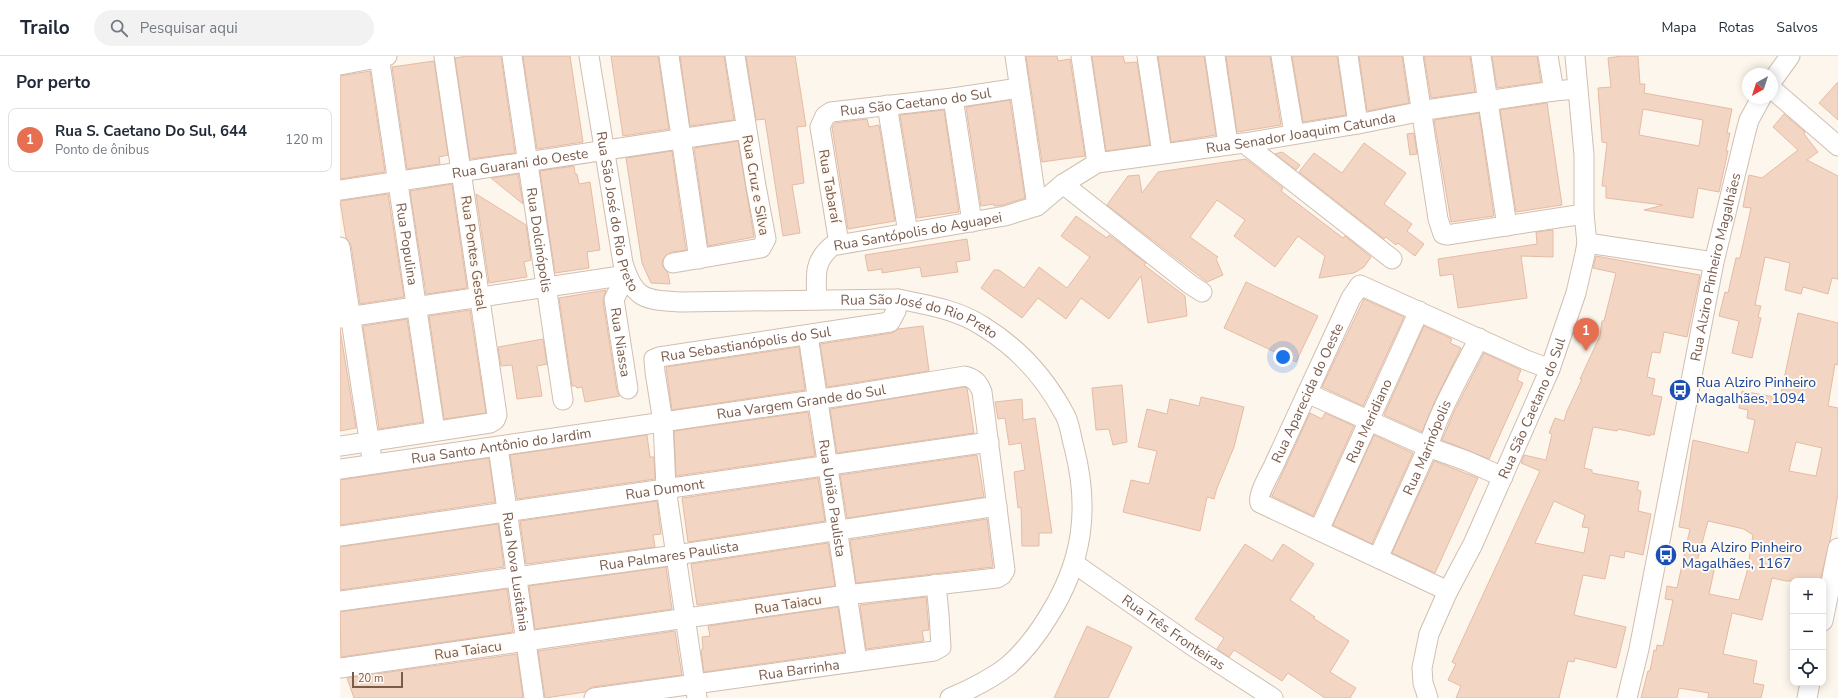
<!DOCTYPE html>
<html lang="pt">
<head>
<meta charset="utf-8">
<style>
  body { margin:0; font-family:"Nunito Sans",sans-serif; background:#f2f2f3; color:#1f2937 }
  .controls { position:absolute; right:12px; bottom:12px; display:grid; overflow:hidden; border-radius:8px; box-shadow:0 2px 10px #0003 }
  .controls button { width:36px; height:36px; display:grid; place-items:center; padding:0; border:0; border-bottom:1px solid #e0e1e3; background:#fff; color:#1f2937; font:20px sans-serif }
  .compass { position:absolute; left:1402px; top:12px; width:36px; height:36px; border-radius:50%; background:#fff; box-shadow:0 2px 10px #0003; rotate:219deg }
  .scale { position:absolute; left:12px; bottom:10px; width:51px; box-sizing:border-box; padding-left:4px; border:2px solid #7a5c4d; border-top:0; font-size:11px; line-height:14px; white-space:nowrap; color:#7a5c4d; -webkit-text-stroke:3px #fffaf3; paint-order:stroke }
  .you { position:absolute; left:943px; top:301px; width:14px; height:14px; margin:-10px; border:3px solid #fff; border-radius:50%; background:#1a73e8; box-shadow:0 0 0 6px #1a73e833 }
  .badge { display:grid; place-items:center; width:26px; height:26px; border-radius:50%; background:#e76f51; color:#fff; font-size:13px; font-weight:700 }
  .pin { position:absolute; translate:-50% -33px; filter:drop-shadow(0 1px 2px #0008) }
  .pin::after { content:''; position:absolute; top:21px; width:14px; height:12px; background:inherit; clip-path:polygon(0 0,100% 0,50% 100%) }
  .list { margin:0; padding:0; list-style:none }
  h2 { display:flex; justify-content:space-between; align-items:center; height:52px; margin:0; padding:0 16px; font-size:17px }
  h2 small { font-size:13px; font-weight:400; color:#747a83 }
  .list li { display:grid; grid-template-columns:26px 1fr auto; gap:12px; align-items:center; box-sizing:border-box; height:64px; margin:0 8px 8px; padding:0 8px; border:1px solid #e0e1e3; border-radius:8px }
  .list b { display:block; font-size:15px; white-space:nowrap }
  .list p { margin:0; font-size:13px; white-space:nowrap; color:#747a83 }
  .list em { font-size:13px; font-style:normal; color:#747a83 }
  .icon { flex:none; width:22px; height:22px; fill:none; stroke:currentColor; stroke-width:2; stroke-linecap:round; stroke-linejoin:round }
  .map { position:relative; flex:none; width:1498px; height:642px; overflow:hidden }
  header { display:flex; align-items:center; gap:24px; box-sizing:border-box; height:56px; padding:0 20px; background:#fff; border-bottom:1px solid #e0e1e3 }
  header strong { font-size:19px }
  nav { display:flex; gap:22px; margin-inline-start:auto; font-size:14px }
  .search { width:280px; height:36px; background:#f2f2f3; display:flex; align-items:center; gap:10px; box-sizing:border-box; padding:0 14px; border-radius:22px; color:#747a83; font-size:15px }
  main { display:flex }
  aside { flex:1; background:#fff }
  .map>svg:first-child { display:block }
  .building { fill:#f3d5c3; stroke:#e6bba3; fill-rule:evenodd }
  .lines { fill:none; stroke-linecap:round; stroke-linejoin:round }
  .minor-casing { stroke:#d1beb0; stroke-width:21 }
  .minor { stroke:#fff; stroke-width:19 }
  .labels { text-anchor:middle; stroke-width:4; stroke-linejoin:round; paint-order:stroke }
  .street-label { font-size:14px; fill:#7a5c4d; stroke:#fffaf3 }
  .transit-label { font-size:14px; fill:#164399; stroke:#fffaf3; text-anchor:start }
</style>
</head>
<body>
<header>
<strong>Trailo</strong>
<div class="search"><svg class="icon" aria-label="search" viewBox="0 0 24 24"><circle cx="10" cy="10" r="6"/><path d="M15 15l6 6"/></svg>Pesquisar aqui</div>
<nav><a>Mapa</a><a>Rotas</a><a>Salvos</a></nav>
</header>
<main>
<aside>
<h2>Por perto<small></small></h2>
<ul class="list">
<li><span class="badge">1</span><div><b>Rua S. Caetano Do Sul, 644</b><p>Ponto de ônibus</p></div><em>120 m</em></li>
</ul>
</aside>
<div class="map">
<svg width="1498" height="642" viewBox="0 0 1498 642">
  <rect width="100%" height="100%" fill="#fdf6ec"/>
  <path class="building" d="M127 0H161L175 97 130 103 115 2Z
    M183 0H230L243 86 197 93Z
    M271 0H318L329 73 283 80Z
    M340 0H384L394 64 350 70Z
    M406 0H455L466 70 457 71 464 127 452 129 460 177 443 180 425 63 416 64Z
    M686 0H717L718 5 730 3 745 100 702 106Z
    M752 0H783L785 7 797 6 810 89 766 95Z
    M818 0H864L876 79 831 86Z
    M886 0H930L941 69 897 76Z
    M952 0H997L1006 59 963 66Z
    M1019 0H1062L1069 47 1027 55Z
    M1084 0H1130L1135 36 1091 42Z
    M1152 0H1197L1201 26 1157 32Z
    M1281 0H1298L1300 28H1305L1304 37 1392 53 1387 77H1390L1386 95H1388L1379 136 1358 132 1353 162 1304 154 1323 149 1266 142V130H1262L1267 87 1262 86 1258 32 1271 31 1268 2ZM1303 53 1363 64 1359 90 1299 79Z
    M94 5 108 99 99 101 100 108 67 113 52 11Z
    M30 15 45 116 0 123V20Z
    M1498 26V64L1479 47Z
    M670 44 685 142 663 149 654 150V148L641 150 626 51Z
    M1207 47 1222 149 1176 156 1160 54Z
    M604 54 619 156 577 162 560 59Z
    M1139 57 1154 160 1111 166 1094 64Z
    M1444 58 1465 76 1464 78 1478 96 1467 104 1498 120V223L1492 222 1488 238 1463 231 1461 238 1445 234 1450 207 1425 201 1415 249 1421 250 1418 261 1421 262 1412 302 1392 297 1399 265 1379 260 1385 236 1388 237 1396 202H1400L1411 152 1403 151 1409 119 1422 122 1458 94 1433 71Z
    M527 63 529 71 539 69 555 165 508 173 492 71 495 67Z
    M1074 77 1077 98 1070 99 1067 78Z
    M398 85 414 181 368 190 354 92Z
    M1024 87 1066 117 1044 148 1072 168 1067 175 1084 188 1075 200 1058 187 1056 189 1046 181 1044 183 959 116 974 97 1002 117Z
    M332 95 346 194 331 196 323 203 322 209 328 217 330 228 311 227 302 207 286 102Z
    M942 96 960 109 956 114 935 98Z
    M906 103 943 132 941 135 1003 182 1005 180 1031 201 1024 211 1014 217 979 222 985 200 958 180 935 211 894 180 905 164 877 144 850 181 878 201 876 203 883 219 867 226 767 149 788 120 799 119 802 137 818 116Z
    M234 110 235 118H237L239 128 250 126 260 194 247 196 249 212 215 217 200 115Z
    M178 118 183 148 151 122Z
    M112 128 127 232 86 238 70 135Z
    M48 138 64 241 20 248 11 189 6 182 0 145Z
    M136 138 186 169 191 204 184 206 187 221 149 227Z
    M736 160 767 182 769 179 806 207 804 209 845 240 847 260 808 267 801 220 769 263 741 242 726 263 698 242 682 262 641 232 654 214H659L684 232 699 211 727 232 750 201 721 180Z
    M1213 174V201L1181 200 1187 242 1118 252 1113 218 1100 220 1098 203 1197 188 1196 176Z
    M627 183 630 204 616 206 618 216 582 221 580 211 542 217V213L528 215 525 199Z
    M1256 200 1360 219 1347 281 1324 276 1320 297 1312 296 1307 321 1315 323 1312 339 1322 341 1314 379 1311 378 1310 380 1278 373 1277 375 1253 371 1244 412 1252 414V417L1299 426 1297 434 1301 435 1298 455 1311 458 1303 499 1285 495 1284 502 1270 499 1265 523 1243 519 1234 559 1286 571 1276 612 1235 602 1234 606 1228 605 1219 642H1116L1121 630 1108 624 1116 608 1112 606 1200 415 1181 407 1184 399 1206 404 1212 378 1209 377 1215 362 1224 365 1227 355 1242 323H1240L1260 280 1262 265H1264L1276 217 1253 212ZM1214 445 1245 459 1242 471 1249 472 1244 497 1195 487Z
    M906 226 978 260 956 306 884 272Z
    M266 234 263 245 277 335 280 340 245 346 242 331 237 332 236 330H232L219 242Z
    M1024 243 1064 261 1023 350 982 331Z
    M130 254 146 357 104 363 89 260Z
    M1458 257 1498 267V309L1495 308 1488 350 1498 352V437L1490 485 1480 525H1446L1432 522 1422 564 1392 557 1383 598 1417 605 1413 627 1424 629 1421 642H1368L1369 637 1339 632 1337 642H1301L1308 615H1310L1314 594 1316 595 1317 589 1323 590 1333 544 1325 543 1327 530 1337 532 1350 473 1339 471 1353 384 1408 397 1415 364 1407 362 1408 354 1399 352 1402 335 1440 342ZM1456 386 1482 392 1476 420 1449 415ZM1368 465 1404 473 1413 479 1407 516 1399 544 1369 538 1375 510 1357 506Z
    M67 263 83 366 39 373 23 270Z
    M583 270 589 315 487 331 480 288 552 277 558 273Z
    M1084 270 1112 283 1110 287 1121 292 1095 345 1082 376 1044 359Z
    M0 273 16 372 0 375Z
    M203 283 207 308 197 310 202 340 177 343 172 309 161 310 158 291Z
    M459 291 465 334 332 354 326 311Z
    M1144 297 1181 314 1177 324 1183 327 1149 403 1102 384 1115 354Z
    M782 329 787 386 773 389 769 373 756 374 752 332Z
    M624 331 627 332 634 377 497 397 490 353Z
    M861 341 904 351 894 391 877 432 874 443 867 441 860 475 783 456 791 424 809 428 817 395 798 391 807 353 827 358 830 343 859 350Z
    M682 343 683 364 695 362 712 477H699V490H682L681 451 678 452 674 416 685 414 681 387 669 389 665 362 658 363 655 346Z
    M468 356 475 400 336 420 334 375Z
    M970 357 982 363 985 357 1014 370 973 460 932 440Z
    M307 379 310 401H314L315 423 177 443 170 399Z
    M1034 379 1073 397 1032 488 993 469Z
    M637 399 644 441 507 462 500 419Z
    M149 402 155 446 0 469V424Z
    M1094 405 1138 422 1095 517 1052 497Z
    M478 422 485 465 348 486 342 442Z
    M317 445 321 478 313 479 315 491 186 508 180 465Z
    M647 463 653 511 516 527 510 484Z
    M158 468 164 511 0 534V491Z
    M488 487 495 530 357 549 351 508Z
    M905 488 932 505 943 488 974 508 950 544 975 561 973 562 1009 585 990 616 1016 632 1010 642H985L948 617 942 625 894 594 889 601 877 593 884 582 855 563Z
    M326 511 332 553 195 573 189 530Z
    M167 533 173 576 1 601 0 556Z
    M586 541 589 574 582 575 584 585 526 593 520 549Z
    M498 551 505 596 364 616 361 594 363 593 362 581 370 580 368 570Z
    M747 570 792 591 768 642H714Z
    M335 575 342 619 252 631 245 636 205 642 198 595Z
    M177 598 183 642H14L7 622Z"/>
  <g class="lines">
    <g class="minor-casing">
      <g id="minor">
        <path id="s1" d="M39 0 95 375"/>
        <path id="s2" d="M172 0 223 344"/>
        <path id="s3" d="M249 0 283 207C294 244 305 244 342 246L558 243C588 249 619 254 644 271 678 292 706 323 725 359 730 368 731 381 734 391 750 453 743 506 708 561 697 579 684 596 668 610 651 623 629 634 610 642"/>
        <path d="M329 0 359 203"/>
        <path d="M675 0 697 150"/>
        <path d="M741 0 757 107"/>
        <path d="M807 0 822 97"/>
        <path d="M875 0 888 88"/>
        <path d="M941 0 954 77"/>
        <path d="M1008 0 1018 68"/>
        <path d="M1073 0 1098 163 1103 178 1107 179 1244 158"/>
        <path d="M1141 0 1167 170"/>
        <path d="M1208 0 1214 35"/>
        <path d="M0 9 47 0"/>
        <path d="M1432 25 1450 0"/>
        <path d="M1432 33 1498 90"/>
        <path d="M613 42 632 166"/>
        <path d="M547 49 568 177"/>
        <path d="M904 87 1052 203"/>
        <path d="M723 128 851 229 862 236"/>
        <path id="s4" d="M0 134 406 73"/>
        <path d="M1247 187 1374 206"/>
        <path id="s5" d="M499 188 480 71 485 60 491 56 613 42 679 32"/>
        <path d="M0 191 31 397"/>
        <path d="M333 207 421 192 426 183 416 130 395 0"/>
        <path id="s6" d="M287 219 274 243 288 333"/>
        <path id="s7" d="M477 244C476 220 473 206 492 190L665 160 697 150 723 128 757 107 904 87 1018 68 1093 53 1214 35 1237 33"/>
        <path d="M0 262 287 219"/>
        <path id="s8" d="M468 279 517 605"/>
        <path d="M967 337 1088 391 1127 405 1163 421"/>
        <path d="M0 390 150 367 155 364 157 359 104 0"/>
        <path id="s9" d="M158 391 194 642"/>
        <path id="s10" d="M0 413 515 338 625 320C635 323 638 326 642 336L665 514 662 519 657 522 506 539 0 612"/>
        <path id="s11" d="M979 474 1079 255"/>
        <path id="s12" d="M0 480 649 386"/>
        <path id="s13" d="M1038 502 1088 391C1100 353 1121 318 1139 282"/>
        <path id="s14" d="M735 508 851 589 933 642"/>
        <path id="s15" d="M1108 535 920 447C917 440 929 419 933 411 959 354 985 298 1011 242L1020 229 1186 304 1210 313"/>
        <path id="s16" d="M0 545 336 499 657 450"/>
        <path d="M1483 565 1498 492"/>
        <path id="s17" d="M254 642 594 595 601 591 599 558 596 528"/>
        <path id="s18" d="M357 642 326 432 323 366 315 316 314 303 319 301 550 266 556 255 558 243"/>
        <path id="s19" d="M1088 642 1083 627 1082 612 1089 578 1108 535 1133 488 1210 313 1236 237 1245 198 1247 187 1244 158V99L1235 0"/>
        <path id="s20" d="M1287 642 1299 593 1374 206 1406 75 1409 64 1421 42"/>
        <path d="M1467 642 1470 627"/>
      </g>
    </g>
    <use href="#minor" class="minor"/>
  </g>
  <defs>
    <g id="bus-disc" transform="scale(1.15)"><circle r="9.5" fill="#1a4fb4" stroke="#fffaf3"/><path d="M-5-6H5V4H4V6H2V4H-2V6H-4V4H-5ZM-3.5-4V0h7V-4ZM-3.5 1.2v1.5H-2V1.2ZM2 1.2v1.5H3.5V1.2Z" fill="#fff"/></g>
  </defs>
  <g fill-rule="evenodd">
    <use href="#bus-disc" x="1340" y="334"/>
    <use href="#bus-disc" x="1326" y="499"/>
  </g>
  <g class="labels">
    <g class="street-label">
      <text dy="5" stroke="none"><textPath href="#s5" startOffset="223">Rua São Caetano do Sul</textPath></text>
      <text dy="5" stroke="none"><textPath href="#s7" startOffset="548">Rua Senador Joaquim Catunda</textPath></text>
      <text dy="5" stroke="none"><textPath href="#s4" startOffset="182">Rua Guarani do Oeste</textPath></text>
      <text transform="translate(416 129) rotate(80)" y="5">Rua Cruz e Silva</text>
      <text transform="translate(490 130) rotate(80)" y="5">Rua Tabaraí</text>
      <text dy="5" stroke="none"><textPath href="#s3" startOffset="158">Rua São José do Rio Preto</textPath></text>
      <text dy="5" stroke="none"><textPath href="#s7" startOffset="146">Rua Santópolis do Aguapei</textPath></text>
      <text dy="5" stroke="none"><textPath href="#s2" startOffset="186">Rua Dolcinópolis</textPath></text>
      <text dy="5" stroke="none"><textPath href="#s1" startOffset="190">Rua Populina</textPath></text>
      <text transform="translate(134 197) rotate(82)" y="5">Rua Pontes Gestal</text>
      <text dy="5" stroke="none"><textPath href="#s20" startOffset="440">Rua Alziro Pinheiro Magalhães</textPath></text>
      <text dy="5" stroke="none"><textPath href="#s3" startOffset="529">Rua São José do Rio Preto</textPath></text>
      <text dy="5" stroke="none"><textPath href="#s6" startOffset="71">Rua Niassa</textPath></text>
      <text dy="5" stroke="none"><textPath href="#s18" startOffset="435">Rua Sebastianópolis do Sul</textPath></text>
      <text dy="5" stroke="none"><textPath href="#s15" startOffset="328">Rua Aparecida do Oeste</textPath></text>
      <text dy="5" stroke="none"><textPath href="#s10" startOffset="466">Rua Vargem Grande do Sul</textPath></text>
      <text dy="5" stroke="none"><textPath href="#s19" startOffset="314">Rua São Caetano do Sul</textPath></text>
      <text dy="5" stroke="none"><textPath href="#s11" startOffset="120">Rua Meridiano</textPath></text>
      <text dy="5" stroke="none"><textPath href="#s10" startOffset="163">Rua Santo Antônio do Jardim</textPath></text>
      <text dy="5" stroke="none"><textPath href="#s13" startOffset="121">Rua Marinópolis</textPath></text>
      <text dy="5" stroke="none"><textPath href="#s12" startOffset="328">Rua Dumont</textPath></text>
      <text dy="5" stroke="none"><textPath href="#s8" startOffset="165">Rua União Paulista</textPath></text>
      <text dy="5" stroke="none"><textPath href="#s16" startOffset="332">Rua Palmares Paulista</textPath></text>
      <text dy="5" stroke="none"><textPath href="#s9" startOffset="126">Rua Nova Lusitânia</textPath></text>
      <text transform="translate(448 548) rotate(-9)" y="5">Rua Taiacu</text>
      <text dy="5" stroke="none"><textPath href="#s14" startOffset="120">Rua Três Fronteiras</textPath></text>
      <text transform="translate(128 594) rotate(-8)" y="5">Rua Taiacu</text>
      <text dy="5" stroke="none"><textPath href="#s17" startOffset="207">Rua Barrinha</textPath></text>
    </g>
    <g class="transit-label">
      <text x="1356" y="331">Rua Alziro Pinheiro<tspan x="1356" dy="16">Magalhães, 1094</tspan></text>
      <text x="1342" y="496">Rua Alziro Pinheiro<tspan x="1342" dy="16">Magalhães, 1167</tspan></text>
    </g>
  </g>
</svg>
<div class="controls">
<button>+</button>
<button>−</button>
<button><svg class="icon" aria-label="locate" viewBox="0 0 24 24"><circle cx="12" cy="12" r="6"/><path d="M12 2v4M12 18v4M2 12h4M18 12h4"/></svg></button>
</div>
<svg class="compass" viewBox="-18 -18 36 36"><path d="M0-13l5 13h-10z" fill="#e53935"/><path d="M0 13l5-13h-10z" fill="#747a83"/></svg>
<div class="scale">20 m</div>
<div class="you"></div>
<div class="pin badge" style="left:1246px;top:295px">1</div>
</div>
</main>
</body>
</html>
